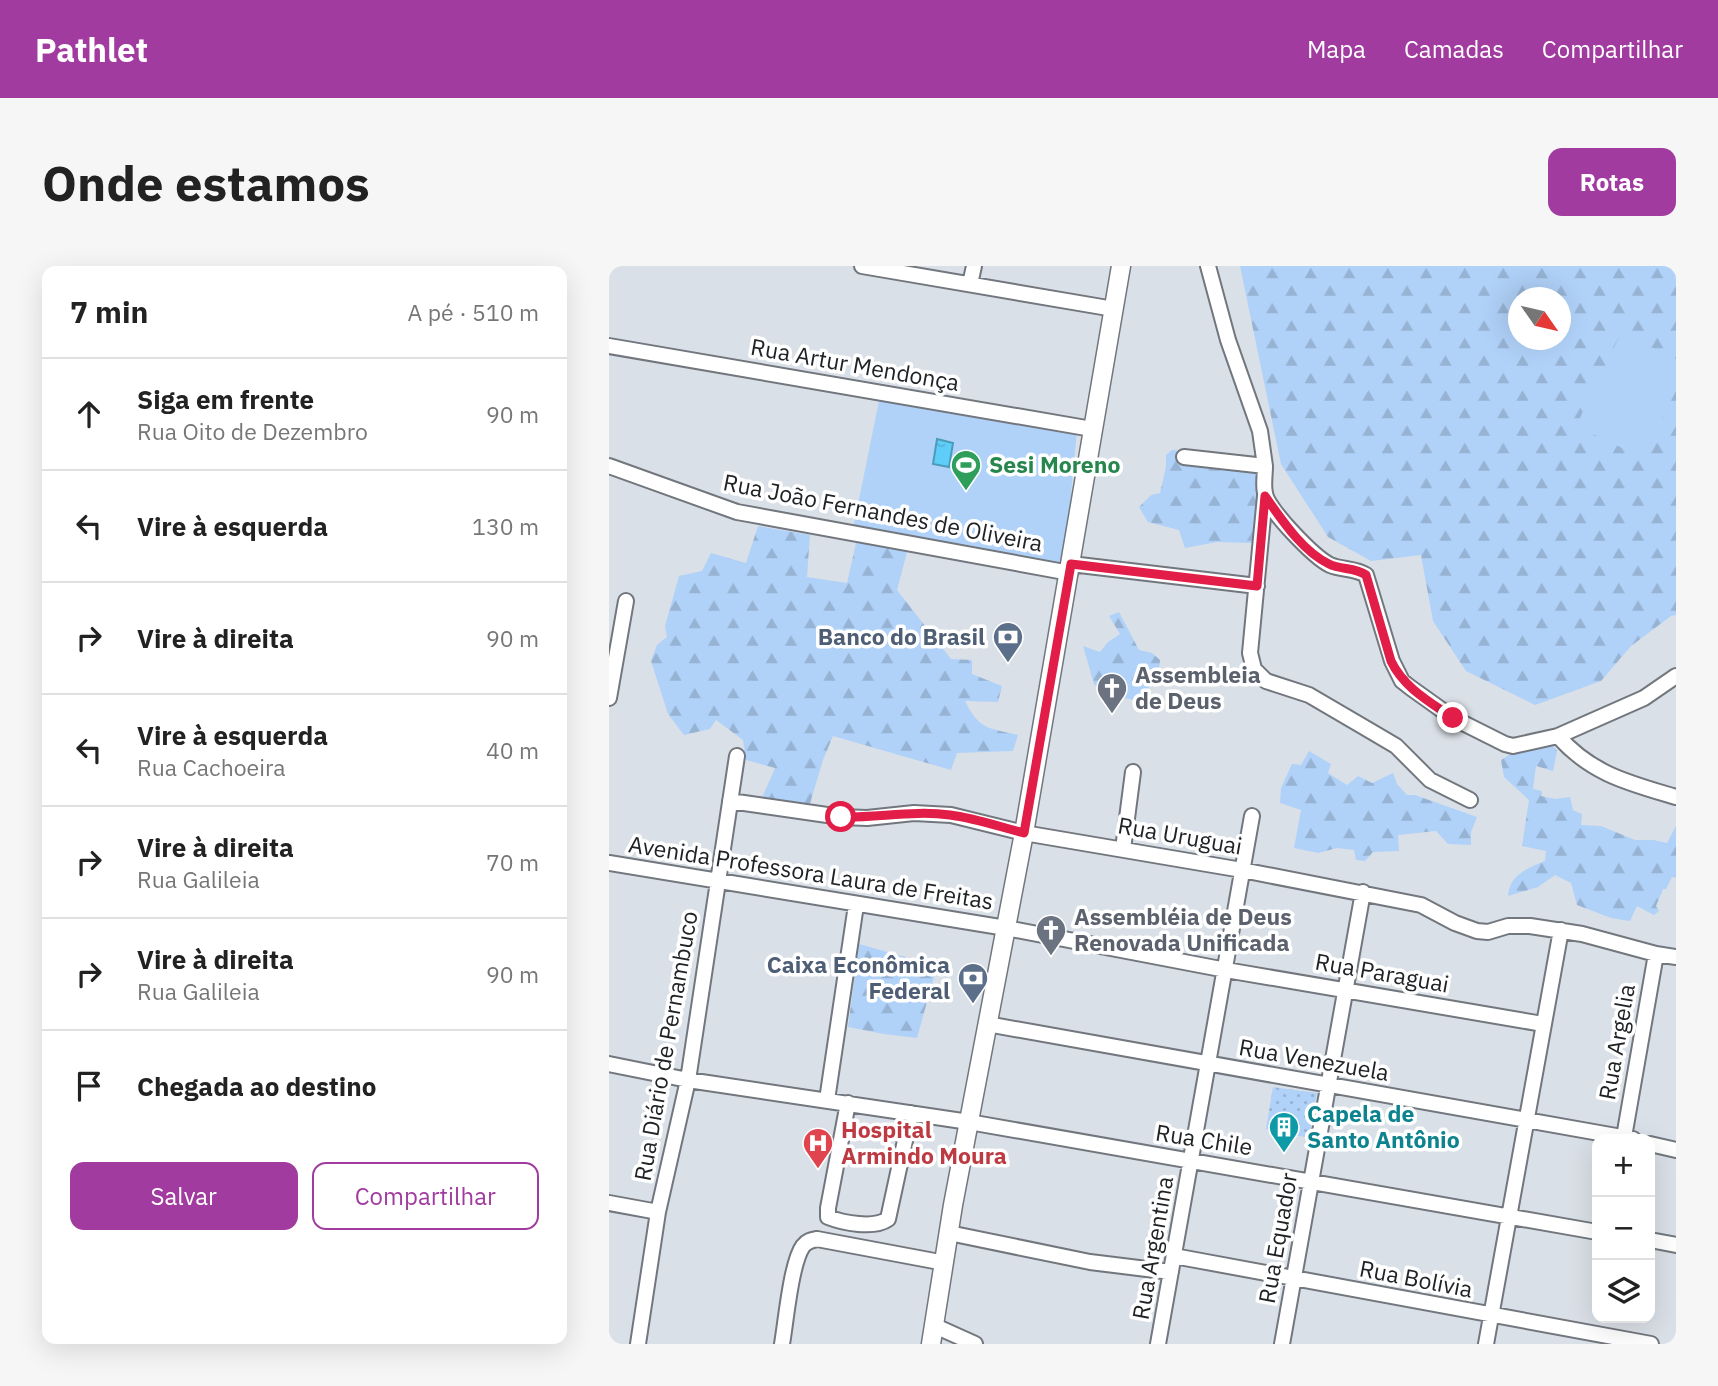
<!DOCTYPE html>
<html lang="pt">
<head>
<meta charset="utf-8">
<style>
  body { margin:0; font-family:"IBM Plex Sans",sans-serif; background:#f6f6f6; color:#222 }
  .controls { position:absolute; right:21px; bottom:21px; display:grid; overflow:hidden; border-radius:14px; box-shadow:0 7px 28px #0002 }
  .controls button { width:63px; height:63px; display:grid; place-items:center; padding:0; border:0; border-bottom:2px solid #e0e0e0; background:#fff; color:#222; font:35px sans-serif }
  .compass { position:absolute; left:899px; top:21px; width:63px; height:63px; border-radius:50%; background:#fff; box-shadow:0 7px 28px #0002; rotate:124deg }
  .stop { position:absolute; width:21px; height:21px; margin:-16px; border:5px solid #e11d48; border-radius:50%; background:#fff }
  .stop.end { background:#e11d48; border-color:#fff; box-shadow:0 2px 7px #0008 }
  .list { margin:0; padding:0; list-style:none }
  h2 { display:flex; justify-content:space-between; align-items:center; height:91px; margin:0; padding:0 28px; font-size:30px }
  h2 small { font-size:23px; font-weight:400; color:#767676 }
  .list li { display:grid; grid-template-columns:46px 1fr auto; gap:21px; align-items:center; box-sizing:border-box; height:112px; padding:0 28px; border-top:2px solid #e0e0e0 }
  .list b { display:block; font-size:26px; white-space:nowrap }
  .list p { margin:0; font-size:23px; white-space:nowrap; color:#767676 }
  .list em { font-size:23px; font-style:normal; color:#767676 }
  .actions { display:flex; gap:14px; padding:21px 28px }
  .actions a { flex:1; padding:16px 0; border:2px solid #a13b9f; border-radius:14px; text-align:center; font-size:24px; color:#a13b9f }
  .actions .main { background:#a13b9f; color:#fff }
  .icon { flex:none; width:38px; height:38px; fill:none; stroke:currentColor; stroke-width:2; stroke-linecap:round; stroke-linejoin:round }
  .map { position:relative; flex:none; width:1067px; height:1078px; overflow:hidden; border-radius:14px }
  header { display:flex; align-items:center; gap:42px; box-sizing:border-box; height:98px; padding:0 35px; background:#a13b9f; color:#fff }
  header strong { font-size:33px }
  nav { display:flex; gap:38px; margin-inline-start:auto; font-size:24px }
  .intro { display:flex; align-items:center; justify-content:space-between; box-sizing:border-box; height:168px; padding:0 42px }
  h1 { margin:0; font-size:49px }
  .button { padding:18px 32px; border-radius:14px; background:#a13b9f; color:#fff; font-size:24px; font-weight:700 }
  main { display:flex; gap:42px; padding:0 42px }
  aside { flex:1; background:#fff; border-radius:14px; box-shadow:0 7px 28px #0002 }
  .map>svg:first-child { display:block }
  .forest { fill:url(#forest-firs); fill-rule:evenodd }
  .park { fill:url(#park-dots) }
  .pitch { fill:#b0d1f8 }
  .water { fill:url(#water-ripples); stroke:#4b9bb9; stroke-width:2 }
  .lines { fill:none; stroke-linecap:round; stroke-linejoin:round }
  .minor-casing { stroke:#72777e; stroke-width:18 }
  .major-casing { stroke:#72777e; stroke-width:21 }
  .minor { stroke:#fff; stroke-width:14 }
  .major { stroke:#fff; stroke-width:18 }
  .route { stroke:#e11d48; stroke-width:9 }
  .labels { text-anchor:middle; stroke-width:7; stroke-linejoin:round; paint-order:stroke }
  .street-label { font-size:23px; fill:#202325; stroke:#fff }
  .leisure-label { font-size:23px; font-weight:bold; fill:#27864d; stroke:#fff; text-anchor:start }
  .service-label { font-size:23px; font-weight:bold; fill:#4e5e75; stroke:#fff; text-anchor:end }
  .worship-label { font-size:23px; font-weight:bold; fill:#5b616d; stroke:#fff; text-anchor:start }
  .culture-label { font-size:23px; font-weight:bold; fill:#0d838f; stroke:#fff; text-anchor:start }
  .health-label { font-size:23px; font-weight:bold; fill:#be3a42; stroke:#fff; text-anchor:start }
</style>
</head>
<body>
<header>
<strong>Pathlet</strong>
<nav><a>Mapa</a><a>Camadas</a><a>Compartilhar</a></nav>
</header>
<div class="intro"><h1>Onde estamos</h1><a class="button">Rotas</a></div>
<main>
<aside>
<h2>7 min<small>A pé · 510 m</small></h2>
<ul class="list">
<li><svg class="icon" aria-label="ahead" viewBox="0 0 24 24"><path d="M12 20V5M6 11l6-6 6 6"/></svg><div><b>Siga em frente</b><p>Rua Oito de Dezembro</p></div><em>90 m</em></li>
<li><svg class="icon" aria-label="left" viewBox="0 0 24 24"><path d="M17 20v-9H6M10 6l-5 5 5 5"/></svg><div><b>Vire à esquerda</b></div><em>130 m</em></li>
<li><svg class="icon" aria-label="right" viewBox="0 0 24 24"><path d="M7 20v-9h11M14 6l5 5-5 5"/></svg><div><b>Vire à direita</b></div><em>90 m</em></li>
<li><svg class="icon" aria-label="left" viewBox="0 0 24 24"><path d="M17 20v-9H6M10 6l-5 5 5 5"/></svg><div><b>Vire à esquerda</b><p>Rua Cachoeira</p></div><em>40 m</em></li>
<li><svg class="icon" aria-label="right" viewBox="0 0 24 24"><path d="M7 20v-9h11M14 6l5 5-5 5"/></svg><div><b>Vire à direita</b><p>Rua Galileia</p></div><em>70 m</em></li>
<li><svg class="icon" aria-label="right" viewBox="0 0 24 24"><path d="M7 20v-9h11M14 6l5 5-5 5"/></svg><div><b>Vire à direita</b><p>Rua Galileia</p></div><em>90 m</em></li>
<li><svg class="icon" aria-label="arrive" viewBox="0 0 24 24"><path d="M6 21V4h12l-3 4 3 4H6"/></svg><div><b>Chegada ao destino</b></div></li>
</ul>
<div class="actions"><a class="main">Salvar</a><a>Compartilhar</a></div>
</aside>
<div class="map">
<svg width="1067" height="1078" viewBox="0 0 1067 1078">
  <defs>
    <pattern id="forest-firs" width="22" height="20" patternUnits="userSpaceOnUse" patternTransform="scale(1.75)"><rect width="22" height="20" fill="#b0d1f8"/><path d="M5 1l3.5 6h-7zM16 11l3.5 6h-7z" fill="#97b3d4"/></pattern>
    <pattern id="park-dots" width="8" height="8" patternUnits="userSpaceOnUse" patternTransform="scale(1.75)"><rect width="8" height="8" fill="#b0d1f8"/><path d="M2 2h.1M6 6h.1" fill="none" stroke="#97b3d4" stroke-width="1.8" stroke-linecap="round"/></pattern>
    <pattern id="water-ripples" width="26" height="14" patternUnits="userSpaceOnUse" patternTransform="scale(1.75)"><rect width="26" height="14" fill="#5ecef9"/><path d="M2 4q2-2 4 0t4 0M15 11q2-2 4 0t4 0" fill="none" stroke="#51b1d5"/></pattern>
  </defs>
  <rect width="100%" height="100%" fill="#dae0e7"/>
  <path class="forest" d="M631 0H1067V349L1062 350 1022 380 992 415 926 439 857 405 824 355 812 289 762 295 719 271 672 198ZM909 32H951V74H909Z
    M563 184 648 191 650 217 644 277 608 276 576 282 570 264 539 256 530 241 542 229 551 227 557 201V189Z
    M149 260 201 269 198 311 238 317 248 273 298 286 288 324 342 393 363 394V408L393 420 389 436 356 435C370 464 380 462 409 469L404 485 348 487 342 504 224 470 214 494 200 541 153 532 166 502 137 494 134 474 107 454 101 463 75 469 59 448 42 395 48 379 58 371 56 360 70 310 93 305 102 287 137 297Z
    M510 346 530 384 543 387 551 394C550 414 541 423 525 434L495 428 485 418 474 380 491 386 499 376 511 368 500 350Z
    M940 474 948 485 944 505 927 500 924 523 933 525 932 530 946 533 961 531 964 544 973 548 972 559 992 560 1026 574H1045L1058 577 1067 560V612L1063 611 1057 623H1054L1047 640 1050 645 1045 649 1028 640 1021 655 1002 652 968 639 962 617 946 609 929 621 899 630C900 609 919 602 936 595L937 585 913 580 920 534 895 511 892 494 906 485Z
    M700 485 722 498 719 507 738 519 749 510 763 517 784 507 788 518 798 529H806L868 551 862 566V579L839 578 827 565 789 569 790 585 764 586 756 595 747 594 745 584 728 582 709 587 685 582 692 544 671 537 672 522 683 498 692 499Z
    M250 678 328 700 308 772 275 768 239 761Z"/>
  <path class="park" d="M664 821 708 827 700 872 657 863Z"/>
  <path class="pitch" d="M1012 67 1067 93V124L1034 192 967 160Z
    M271 130 468 165 455 302 244 263Z"/>
  <path class="water" d="M328 173 344 177 340 201 324 198Z"/>
  <g class="lines">
    <g class="minor-casing">
      <path id="minor" d="M253 0 505 43
        M599 0 619 74 651 165 656 200
        M361 18 365 0
        M0 80 483 163
        M575 191 656 200C656 209 654 219 656 227 658 243 705 291 721 299 733 304 746 302 757 309L783 395 793 415 802 422 844 452 896 478 904 480 949 470C982 508 1020 517 1067 531
        M0 200 128 246 461 307
        M656 230 641 387 645 403 657 415 700 429 753 460 787 480 821 514 861 534
        M462 298 648 320
        M0 432 17 335
        M949 470 1035 432 1067 410
        M121 535 232 551 258 552 305 547 342 549 415 567 633 604 812 639 846 657 868 665 879 666 899 660H921L973 668 1047 688 1067 691
        M514 583 524 506
        M0 597 397 662 617 704 934 758
        M378 758 1024 873
        M0 798 79 814 360 856 988 966
        M218 834 247 639
        M239 837 219 942V951C234 957 265 963 279 953L302 847
        M1015 871 1047 688
        M1041 878 1067 884
        M0 937 49 946
        M340 967 481 996 562 1006
        M1041 974 1067 979
        M565 990 1042 1078
        M326 1060 366 1078
        M29 1078 49 946 79 814 128 490
        M173 1078C177 1055 182 997 194 980 198 975 202 974 208 973L336 997
        M549 1078 643 550
        M673 1078 754 626
        M877 1078 952 664"/>
    </g>
    <g class="major-casing">
      <path id="major" d="M322 1078 344 939 415 567 512 0"/>
    </g>
    <use href="#minor" class="minor"/>
    <use href="#major" class="major"/>
  </g>
  <g class="lines">
    <path class="route" d="M232 551C268 552 305 544 341 549 366 552 391 561 415 567L462 298 648 320 656 230C673 254 693 285 720 298 732 304 746 301 757 309L782 395C795 422 821 436 844 452"/>
  </g>
  <defs>
    <g id="stadium-pin" transform="scale(1.575)"><path d="M0 17L-7.5 6A9.5 9.5 0 1 1 7.5 6Z" fill="#2e9e5b" stroke="#fff"/><path d="M0-5a6.5 5 0 1 0 0 10a6.5 5 0 1 0 0-10ZM-3.5-1.8h7v3.6h-7Z" fill="#fff"/></g>
    <g id="bank-pin" transform="scale(1.575)"><path d="M0 17L-7.5 6A9.5 9.5 0 1 1 7.5 6Z" fill="#5c6f8a" stroke="#fff"/><path d="M-6-4H6V4H-6ZM0-2.3a2.3 2.3 0 1 0 0 4.6a2.3 2.3 0 1 0 0-4.6Z" fill="#fff"/></g>
    <g id="church-pin" transform="scale(1.575)"><path d="M0 17L-7.5 6A9.5 9.5 0 1 1 7.5 6Z" fill="#6b7280" stroke="#fff"/><path d="M-1.2-6h2.4v3.5h3.3v2.4h-3.3V6h-2.4V-.1h-3.3v-2.4h3.3Z" fill="#fff"/></g>
    <g id="building-pin" transform="scale(1.575)"><path d="M0 17L-7.5 6A9.5 9.5 0 1 1 7.5 6Z" fill="#0f9aa8" stroke="#fff"/><path d="M-4-6H4V6H1V3H-1V6H-4ZM-2.5-4.3h1.7v1.8h-1.7ZM.8-4.3h1.7v1.8H.8ZM-2.5-1h1.7V.8h-1.7ZM.8-1h1.7V.8H.8Z" fill="#fff"/></g>
    <g id="hospital-pin" transform="scale(1.575)"><path d="M0 17L-7.5 6A9.5 9.5 0 1 1 7.5 6Z" fill="#e0444e" stroke="#fff"/><path d="M-5-5h3v3.5h4V-5h3V5h-3V1.5h-4V5h-3Z" fill="#fff"/></g>
  </defs>
  <g fill-rule="evenodd">
    <use href="#stadium-pin" x="357" y="199"/>
    <use href="#bank-pin" x="399" y="371"/>
    <use href="#church-pin" x="503" y="422"/>
    <use href="#church-pin" x="442" y="664"/>
    <use href="#bank-pin" x="364" y="712"/>
    <use href="#building-pin" x="675" y="861"/>
    <use href="#hospital-pin" x="209" y="877"/>
  </g>
  <g class="labels">
    <g class="street-label">
      <text transform="translate(246 99) rotate(10)" y="8">Rua Artur Mendonça</text>
      <text transform="translate(274 247) rotate(11)" y="8">Rua João Fernandes de Oliveira</text>
      <text transform="translate(571 570) rotate(10)" y="8">Rua Uruguai</text>
      <text transform="translate(202 607) rotate(9)" y="8">Avenida Professora Laura de Freitas</text>
      <text transform="translate(773 707) rotate(10)" y="8">Rua Paraguai</text>
      <text transform="translate(1008 776) rotate(-80)" y="8">Rua Argelia</text>
      <text transform="translate(57 780) rotate(-80)" y="8">Rua Diário de Pernambuco</text>
      <text transform="translate(705 794) rotate(10)" y="8">Rua Venezuela</text>
      <text transform="translate(595 874) rotate(9)" y="8">Rua Chile</text>
      <text transform="translate(669 972) rotate(-80)" y="8">Rua Equador</text>
      <text transform="translate(544 982) rotate(-80)" y="8">Rua Argentina</text>
      <text transform="translate(807 1013) rotate(11)" y="8">Rua Bolívia</text>
    </g>
    <g class="leisure-label">
      <text x="380" y="207">Sesi Moreno</text>
    </g>
    <g class="service-label">
      <text x="376" y="379">Banco do Brasil</text>
      <text x="341" y="707">Caixa Econômica<tspan x="341" dy="26">Federal</tspan></text>
    </g>
    <g class="worship-label">
      <text x="526" y="417">Assembleia<tspan x="526" dy="26">de Deus</tspan></text>
      <text x="465" y="659">Assembléia de Deus<tspan x="465" dy="26">Renovada Unificada</tspan></text>
    </g>
    <g class="culture-label">
      <text x="698" y="856">Capela de<tspan x="698" dy="26">Santo Antônio</tspan></text>
    </g>
    <g class="health-label">
      <text x="232" y="872">Hospital<tspan x="232" dy="26">Armindo Moura</tspan></text>
    </g>
  </g>
</svg>
<div class="controls">
<button>+</button>
<button>−</button>
<button><svg class="icon" aria-label="layers" viewBox="0 0 24 24"><path d="M12 4l9 5-9 5-9-5zM3 14l9 5 9-5"/></svg></button>
</div>
<svg class="compass" viewBox="-18 -18 36 36"><path d="M0-13l5 13h-10z" fill="#e53935"/><path d="M0 13l5-13h-10z" fill="#767676"/></svg>
<div class="stop" style="left:232px;top:551px"></div>
<div class="stop end" style="left:844px;top:452px"></div>
</div>
</main>
</body>
</html>
